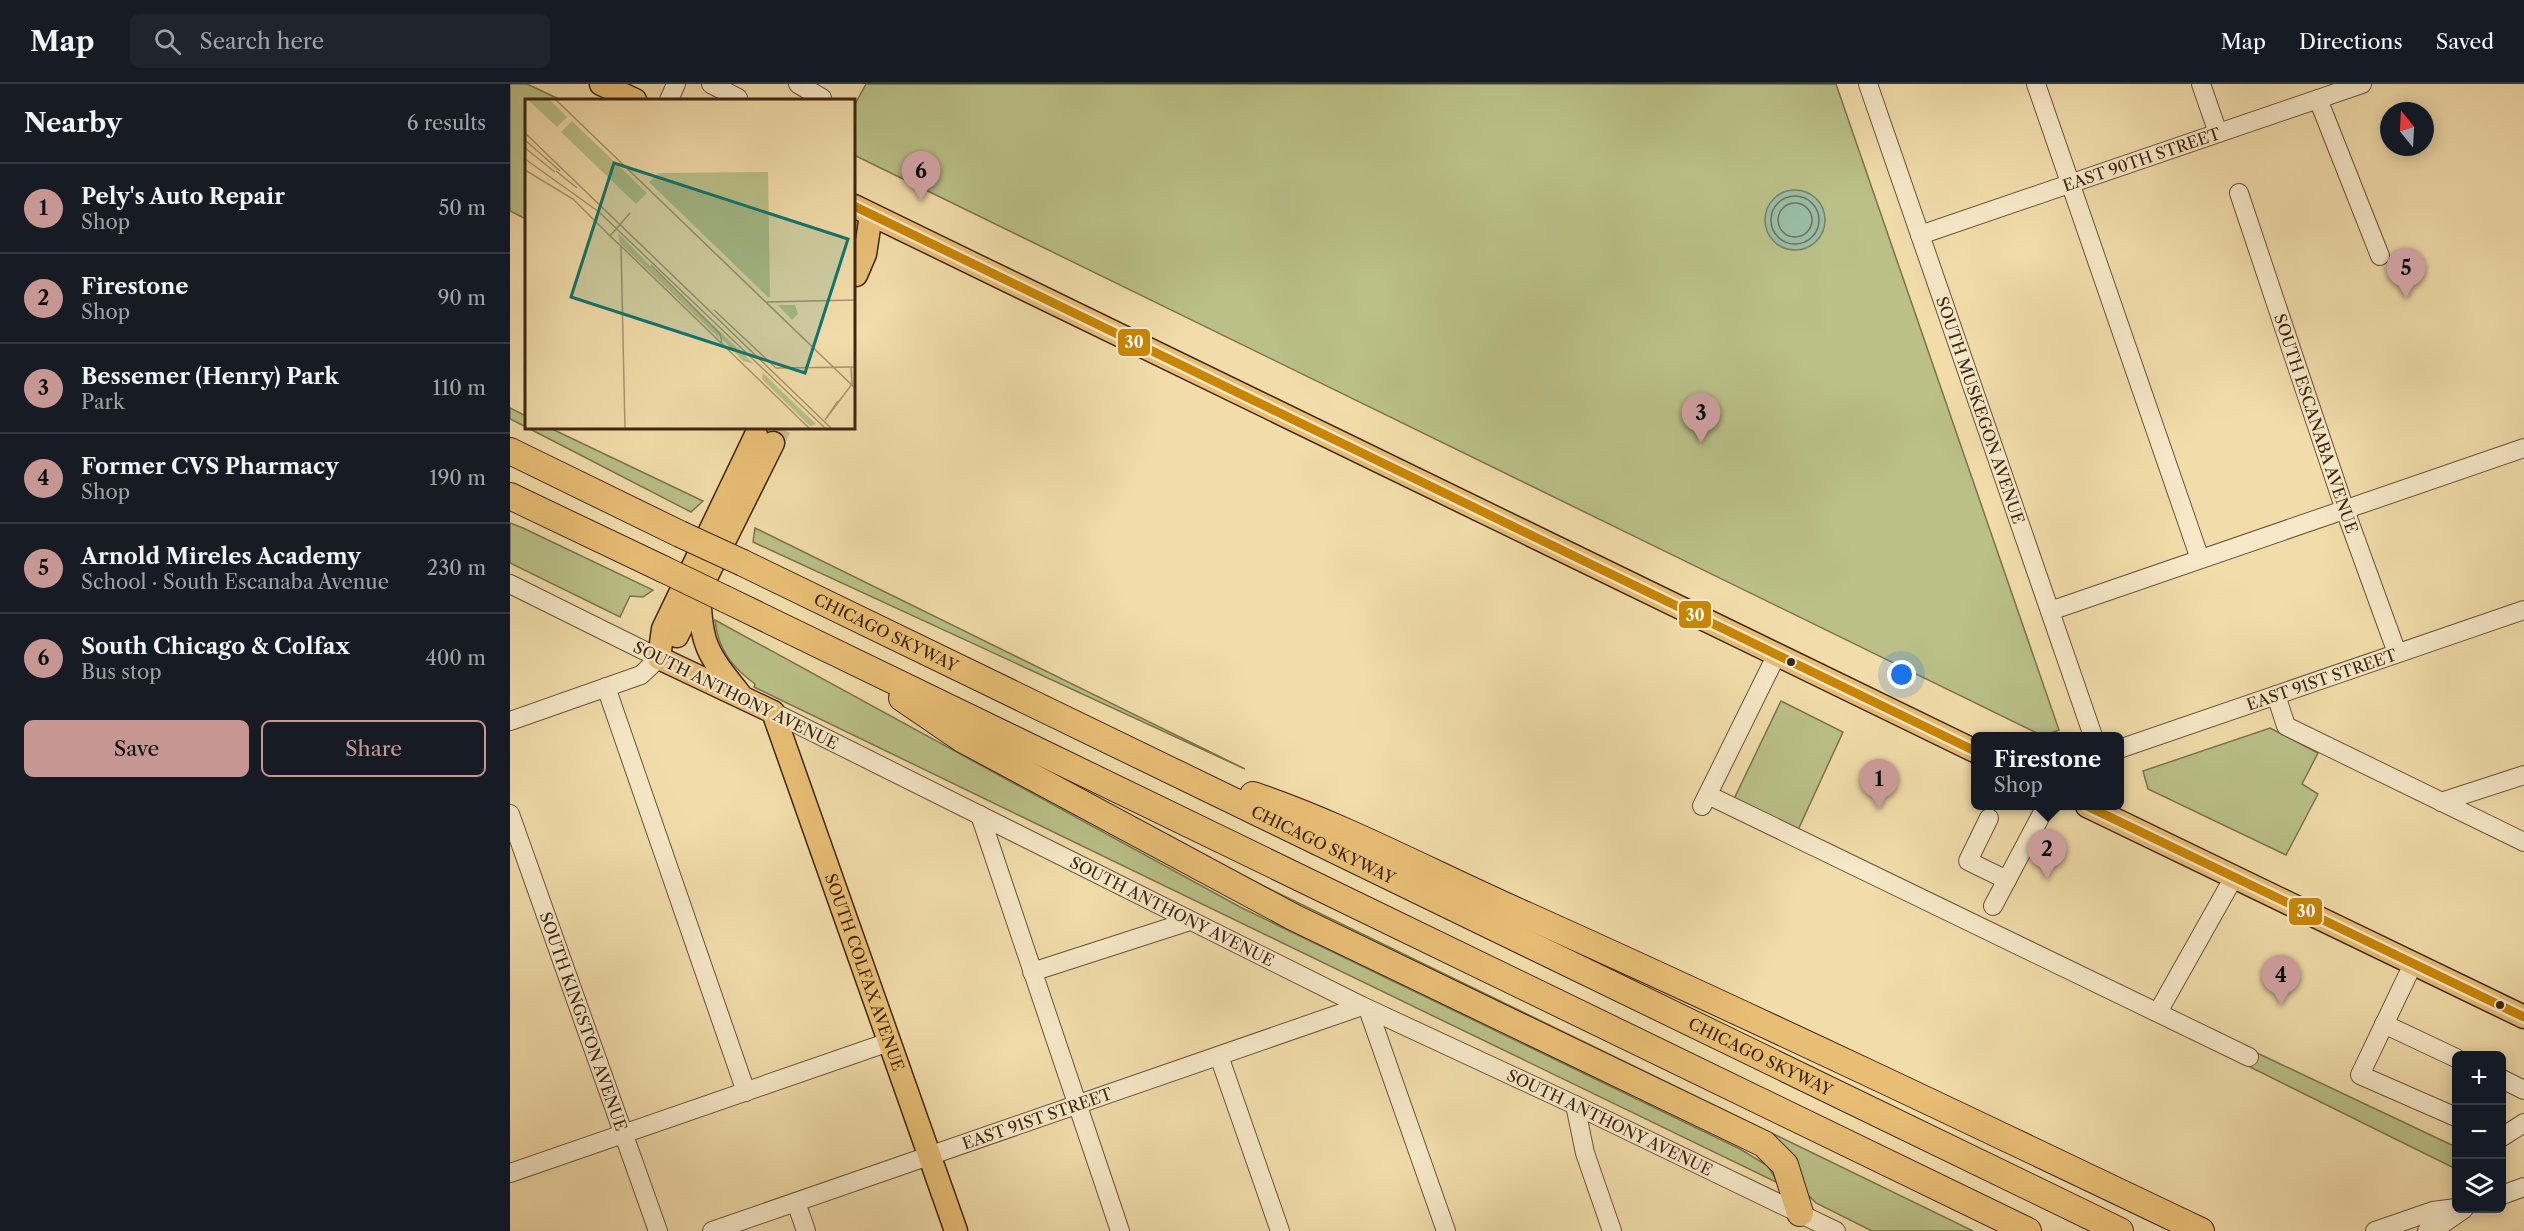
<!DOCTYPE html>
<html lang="en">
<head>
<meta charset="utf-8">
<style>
  body { margin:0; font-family:"Libre Caslon Text",serif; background:#20242c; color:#f1f3f6 }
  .controls { position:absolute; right:18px; bottom:18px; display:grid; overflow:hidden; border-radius:9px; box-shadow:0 3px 15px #0003 }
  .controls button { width:54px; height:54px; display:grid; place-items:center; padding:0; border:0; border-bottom:2px solid #363941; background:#171b24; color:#f1f3f6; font:30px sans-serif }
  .compass { position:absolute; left:1870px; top:18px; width:54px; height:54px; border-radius:50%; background:#171b24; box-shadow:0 3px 15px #0003; rotate:342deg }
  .you { position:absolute; left:1392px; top:591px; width:21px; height:21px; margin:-15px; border:4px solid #fff; border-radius:50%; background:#1a73e8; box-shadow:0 0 0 9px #1a73e833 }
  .badge { display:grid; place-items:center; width:39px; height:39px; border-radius:50%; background:#c59692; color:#111; font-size:20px; font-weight:700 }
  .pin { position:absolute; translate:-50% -50px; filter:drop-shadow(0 2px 3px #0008) }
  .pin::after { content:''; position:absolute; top:32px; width:21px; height:18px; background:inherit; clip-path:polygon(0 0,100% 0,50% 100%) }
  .popup { position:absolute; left:1461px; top:648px; width:153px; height:78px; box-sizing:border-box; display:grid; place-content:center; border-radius:9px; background:#171b24; filter:drop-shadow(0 2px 4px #0005); font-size:20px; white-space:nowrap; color:#9ea1a6 }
  .popup b { font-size:22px; color:#f1f3f6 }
  .popup::after { content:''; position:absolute; left:50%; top:100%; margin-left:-12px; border:12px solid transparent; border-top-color:#171b24 }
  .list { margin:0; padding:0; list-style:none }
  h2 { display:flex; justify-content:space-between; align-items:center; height:78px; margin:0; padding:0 24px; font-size:26px }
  h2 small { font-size:20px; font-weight:400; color:#9ea1a6 }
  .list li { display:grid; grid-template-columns:39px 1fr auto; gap:18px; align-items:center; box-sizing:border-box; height:90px; padding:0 24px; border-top:2px solid #363941 }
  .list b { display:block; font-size:22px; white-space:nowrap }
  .list p { margin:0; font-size:20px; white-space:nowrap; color:#9ea1a6 }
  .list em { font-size:20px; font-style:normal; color:#9ea1a6 }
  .actions { display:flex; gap:12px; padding:18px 24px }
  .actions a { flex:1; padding:14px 0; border:2px solid #c59692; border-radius:9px; text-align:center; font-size:21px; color:#c59692 }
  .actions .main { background:#c59692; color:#111 }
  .icon { flex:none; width:33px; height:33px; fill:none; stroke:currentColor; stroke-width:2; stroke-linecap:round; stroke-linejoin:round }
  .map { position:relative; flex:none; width:2014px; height:1147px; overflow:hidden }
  header { display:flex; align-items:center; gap:36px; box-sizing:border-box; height:84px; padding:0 30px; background:#171b24; border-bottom:2px solid #363941 }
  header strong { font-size:28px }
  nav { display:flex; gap:33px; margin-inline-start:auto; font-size:21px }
  .search { width:420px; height:54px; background:#20242c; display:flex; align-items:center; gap:15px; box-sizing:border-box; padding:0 21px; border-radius:9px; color:#9ea1a6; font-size:22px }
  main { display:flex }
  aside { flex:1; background:#171b24 }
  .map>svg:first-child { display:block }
  .green { fill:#bac088; stroke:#7c734d; stroke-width:1.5 }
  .water { fill:#9bbca6; stroke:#76806b; stroke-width:1.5 }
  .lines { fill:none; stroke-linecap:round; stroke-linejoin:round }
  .shore { stroke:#6d715c; stroke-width:1.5 }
  .major-tunnel { stroke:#cdb88c; stroke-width:22; stroke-dasharray:22 11; stroke-linecap:butt }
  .minor-casing { stroke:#6c5438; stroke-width:20 }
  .major-casing { stroke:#3f2612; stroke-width:25 }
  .highway-casing { stroke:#3f2612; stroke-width:28 }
  .minor { stroke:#f6e8c8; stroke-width:18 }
  .major { stroke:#e8be75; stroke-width:22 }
  .highway { stroke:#e8be75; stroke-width:26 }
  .highway-bridge-casing { stroke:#3f2612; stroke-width:28; stroke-linecap:butt }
  .highway-bridge { stroke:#e8be75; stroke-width:26 }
  .bus-1-casing { stroke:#f6e8c8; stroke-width:14 }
  .bus-1 { stroke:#c98604; stroke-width:9 }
  .bus-dot { fill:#3f2612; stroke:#f6e8c8; stroke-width:2 }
  .labels { text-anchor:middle; stroke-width:4.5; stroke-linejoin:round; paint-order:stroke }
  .street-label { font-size:16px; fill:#3f2612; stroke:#f6e8c8 }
  .inset-road { fill:none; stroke:#aa936d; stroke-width:1.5 }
  .view { fill:#0f766e; fill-opacity:0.15; stroke:#0f766e; stroke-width:3 }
  .inset-edge { fill:none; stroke:#3f2612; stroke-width:3 }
  .line-badge { stroke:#f6e8c8; stroke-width:2 }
  .badge-label { font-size:16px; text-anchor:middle; font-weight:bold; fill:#fff }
</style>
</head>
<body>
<header>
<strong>Map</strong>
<div class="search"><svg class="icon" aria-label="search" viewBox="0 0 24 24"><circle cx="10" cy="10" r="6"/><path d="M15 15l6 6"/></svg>Search here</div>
<nav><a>Map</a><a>Directions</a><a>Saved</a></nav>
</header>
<main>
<aside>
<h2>Nearby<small>6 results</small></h2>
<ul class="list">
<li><span class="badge">1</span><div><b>Pely's Auto Repair</b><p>Shop</p></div><em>50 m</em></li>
<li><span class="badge">2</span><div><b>Firestone</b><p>Shop</p></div><em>90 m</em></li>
<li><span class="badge">3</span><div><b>Bessemer (Henry) Park</b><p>Park</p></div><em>110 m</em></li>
<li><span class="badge">4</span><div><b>Former CVS Pharmacy</b><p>Shop</p></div><em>190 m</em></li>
<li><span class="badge">5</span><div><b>Arnold Mireles Academy</b><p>School · South Escanaba Avenue</p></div><em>230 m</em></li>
<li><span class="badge">6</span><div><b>South Chicago &amp; Colfax</b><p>Bus stop</p></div><em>400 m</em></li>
</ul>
<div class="actions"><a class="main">Save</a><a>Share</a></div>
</aside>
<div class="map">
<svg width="2014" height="1147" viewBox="0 0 2014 1147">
  <rect width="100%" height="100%" fill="#f1dcaa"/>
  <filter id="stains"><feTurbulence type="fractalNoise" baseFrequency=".00333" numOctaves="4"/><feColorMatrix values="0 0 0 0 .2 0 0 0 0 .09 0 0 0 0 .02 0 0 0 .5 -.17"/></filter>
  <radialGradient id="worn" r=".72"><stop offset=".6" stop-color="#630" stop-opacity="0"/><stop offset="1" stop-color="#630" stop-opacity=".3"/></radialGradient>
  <path class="green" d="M0 0H17L51 16H16V135L0 127Z
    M356 0H1326L1549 646 1533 652 344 71V22Z
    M0 324 16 332V343L0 335Z
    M18 344H40L193 417 181 428Z
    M0 439 13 444 143 506 133 513 120 512 110 533 0 479Z
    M245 444 735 685 243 458Z
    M205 536 732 824 1230 1065 1258 1082 1268 1099 244 603 245 600C222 583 208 566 205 536Z
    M1271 617 1333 648 1288 746 1223 717Z
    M1760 644 1808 669 1792 700 1808 710 1776 771 1638 705 1633 687Z
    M729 790 1463 1147H1362L1306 1119 1298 1111 1284 1076 728 793Z
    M1747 969 1946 1063V1085L1740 983Z"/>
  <path class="water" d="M1255 136a30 30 0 1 1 60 0a30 30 0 1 1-60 0Z"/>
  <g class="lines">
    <path class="shore" d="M1261 136a24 24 0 1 1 48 0a24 24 0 1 1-48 0Z
      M1268 136a17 17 0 1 1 34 0a17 17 0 1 1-34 0Z"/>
    <path class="major-tunnel" d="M263 359 270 344"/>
    <g class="minor-casing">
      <g id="minor">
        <path d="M201 0 228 14 227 16"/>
        <path d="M288 0 312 14"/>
        <path id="s1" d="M1358 0 1583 652"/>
        <path d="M1526 0 1690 475"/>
        <path d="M1691 0 1708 49"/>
        <path d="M1808 15 1870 172"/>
        <path d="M159 16 166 0"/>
        <path id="s2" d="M1729 109 1835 426 1887 569"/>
        <path id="s3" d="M1410 151 1852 0"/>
        <path d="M0 500 149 574 131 591 0 637"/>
        <path d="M1540 527 2014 364"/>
        <path d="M96 603 236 1008"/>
        <path d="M1766 611 1776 642 2014 758"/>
        <path id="s4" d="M263 628 852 922 1065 1021 1326 1147"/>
        <path id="s5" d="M1609 665 2014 526"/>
        <path d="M1198 711 1739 973"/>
        <path d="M1931 718 2014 691"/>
        <path d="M1192 722 1267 570"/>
        <path id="s6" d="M0 730 148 1147"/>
        <path d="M470 731 610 1147"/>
        <path d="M1479 734 1458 777 1497 796"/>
        <path d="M1483 822 1536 722"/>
        <path d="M1903 880 1850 991 1946 1033"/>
        <path d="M522 888 680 837"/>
        <path d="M858 925 936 1147"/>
        <path d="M1648 928 1724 793"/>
        <path d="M1874 940 1946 974"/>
        <path d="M709 972 770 1147"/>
        <path d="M1992 995 2014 1006"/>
        <path d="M1065 1021 1075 1069 1102 1147"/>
        <path d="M1992 1053 2014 1039"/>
        <path d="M0 1089 379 958"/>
        <path d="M1992 1111 2014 1103"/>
        <path d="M286 1118 296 1147"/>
        <path id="s7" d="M202 1147 852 922"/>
        <path d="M1865 1147 1923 1127 1946 1124"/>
        <path d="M1917 1147 1928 1143 1954 1125"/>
      </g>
    </g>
    <g class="major-casing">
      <g id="major">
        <path d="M91 0 125 16"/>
        <path d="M344 122 1465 667"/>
        <path d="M346 191 355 170 361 131"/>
        <path d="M189 510C192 562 196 568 229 609"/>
        <path d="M167 552 263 359"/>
        <path id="s8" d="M149 574 263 628 446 1147"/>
        <path d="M149 574 153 545 246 351"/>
        <path d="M1577 722 2014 933"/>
      </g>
    </g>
    <g class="highway-casing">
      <g id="highway">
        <path d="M0 367 170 450"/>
        <path d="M0 412 153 485"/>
        <path id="s9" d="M233 479 1610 1147"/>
        <path d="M215 515 1518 1147"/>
        <path d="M392 614 452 655 785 834 1254 1060 1275 1081 1290 1129"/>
        <path d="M743 711C837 743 925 791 1016 831 1243 933 1467 1040 1691 1147"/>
      </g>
    </g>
    <use href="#minor" class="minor"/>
    <use href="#major" class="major"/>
    <use href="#highway" class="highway"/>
    <g class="highway-bridge-casing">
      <path id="highway-bridge" d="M170 450 233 479
        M153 485 215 515"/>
    </g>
    <use href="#highway-bridge" class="highway-bridge"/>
    <g class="bus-1-casing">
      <path id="bus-1" d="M344 122 1465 667
        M1577 722 2014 933"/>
    </g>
    <use href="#bus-1" class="bus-1"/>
  </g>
  <g class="bus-dot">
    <circle cx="1281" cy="578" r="5"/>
    <circle cx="1990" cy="921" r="5"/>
  </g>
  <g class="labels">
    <g class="street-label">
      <text dy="6" stroke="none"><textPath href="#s3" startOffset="234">EAST 90TH STREET</textPath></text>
      <text dy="6" stroke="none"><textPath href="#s1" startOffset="345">SOUTH MUSKEGON AVENUE</textPath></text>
      <text dy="6" stroke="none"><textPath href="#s2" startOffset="243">SOUTH ESCANABA AVENUE</textPath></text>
      <text dy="6" stroke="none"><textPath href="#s9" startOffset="159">CHICAGO SKYWAY</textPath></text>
      <text dy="6" stroke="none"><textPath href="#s5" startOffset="214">EAST 91ST STREET</textPath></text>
      <text transform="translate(226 611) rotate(26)" y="6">SOUTH ANTHONY AVENUE</text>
      <text dy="6" stroke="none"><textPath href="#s9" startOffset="645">CHICAGO SKYWAY</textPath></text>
      <text dy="6" stroke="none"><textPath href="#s4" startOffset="446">SOUTH ANTHONY AVENUE</textPath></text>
      <text dy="6" stroke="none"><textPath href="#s8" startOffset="402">SOUTH COLFAX AVENUE</textPath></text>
      <text dy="6" stroke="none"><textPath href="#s6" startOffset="220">SOUTH KINGSTON AVENUE</textPath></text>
      <text dy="6" stroke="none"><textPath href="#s9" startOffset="1131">CHICAGO SKYWAY</textPath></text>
      <text dy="6" stroke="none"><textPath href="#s7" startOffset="344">EAST 91ST STREET</textPath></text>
      <text dy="6" stroke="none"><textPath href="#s4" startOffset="932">SOUTH ANTHONY AVENUE</textPath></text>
    </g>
  </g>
  <g transform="translate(15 15)">
    <rect width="330" height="330" fill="#f1dcaa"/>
    <path d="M2 0H24L42 18 32 28ZM47 22 122 94 111 105 36 33ZM243 73 245 198H243L124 83 134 74ZM93 134 192 234 195 240 95 144ZM144 184 229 265 218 262ZM253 206H270L273 215 267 221ZM238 274 291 325 285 327 237 280Z" fill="#bac088"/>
    <path class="inset-road" d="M30 0 330 289M0 34 307 330M0 41 35 72M0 49 30 73M0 60 74 113 301 330M0 71 48 100 85 137M31 72 52 89M85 137 96 147 100 330M85 137 105 114M97 148 285 330M126 166 195 235 197 244M242 203 330 201M189 211 251 269M251 269 330 268M300 321 327 285 326 268M300 321 313 302"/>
    <path class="view" d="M89 64 323 140 280 274 46 198Z"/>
    <rect width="330" height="330" class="inset-edge"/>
  </g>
  <g class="line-badge">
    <rect x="607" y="244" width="34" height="29" rx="6" fill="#c98604"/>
    <rect x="1168" y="516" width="34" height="29" rx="6" fill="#c98604"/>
    <rect x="1778" y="813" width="35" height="29" rx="6" fill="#c98604"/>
  </g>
  <g class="badge-label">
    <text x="624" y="264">30</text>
    <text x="1185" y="537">30</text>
    <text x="1796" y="833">30</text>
  </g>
  <rect width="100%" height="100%" filter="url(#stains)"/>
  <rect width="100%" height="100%" fill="url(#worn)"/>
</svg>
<div class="controls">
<button>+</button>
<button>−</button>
<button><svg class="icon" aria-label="layers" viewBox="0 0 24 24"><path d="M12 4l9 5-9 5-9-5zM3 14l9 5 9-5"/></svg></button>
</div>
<svg class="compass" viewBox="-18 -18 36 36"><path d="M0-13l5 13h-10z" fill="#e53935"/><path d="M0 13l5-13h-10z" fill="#9ea1a6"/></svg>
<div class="you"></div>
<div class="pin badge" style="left:1369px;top:725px">1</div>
<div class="pin badge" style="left:1537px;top:795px">2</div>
<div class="popup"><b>Firestone</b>Shop</div>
<div class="pin badge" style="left:1191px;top:359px">3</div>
<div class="pin badge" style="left:1771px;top:921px">4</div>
<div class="pin badge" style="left:1896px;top:214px">5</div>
<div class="pin badge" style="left:411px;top:117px">6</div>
</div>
</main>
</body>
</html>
